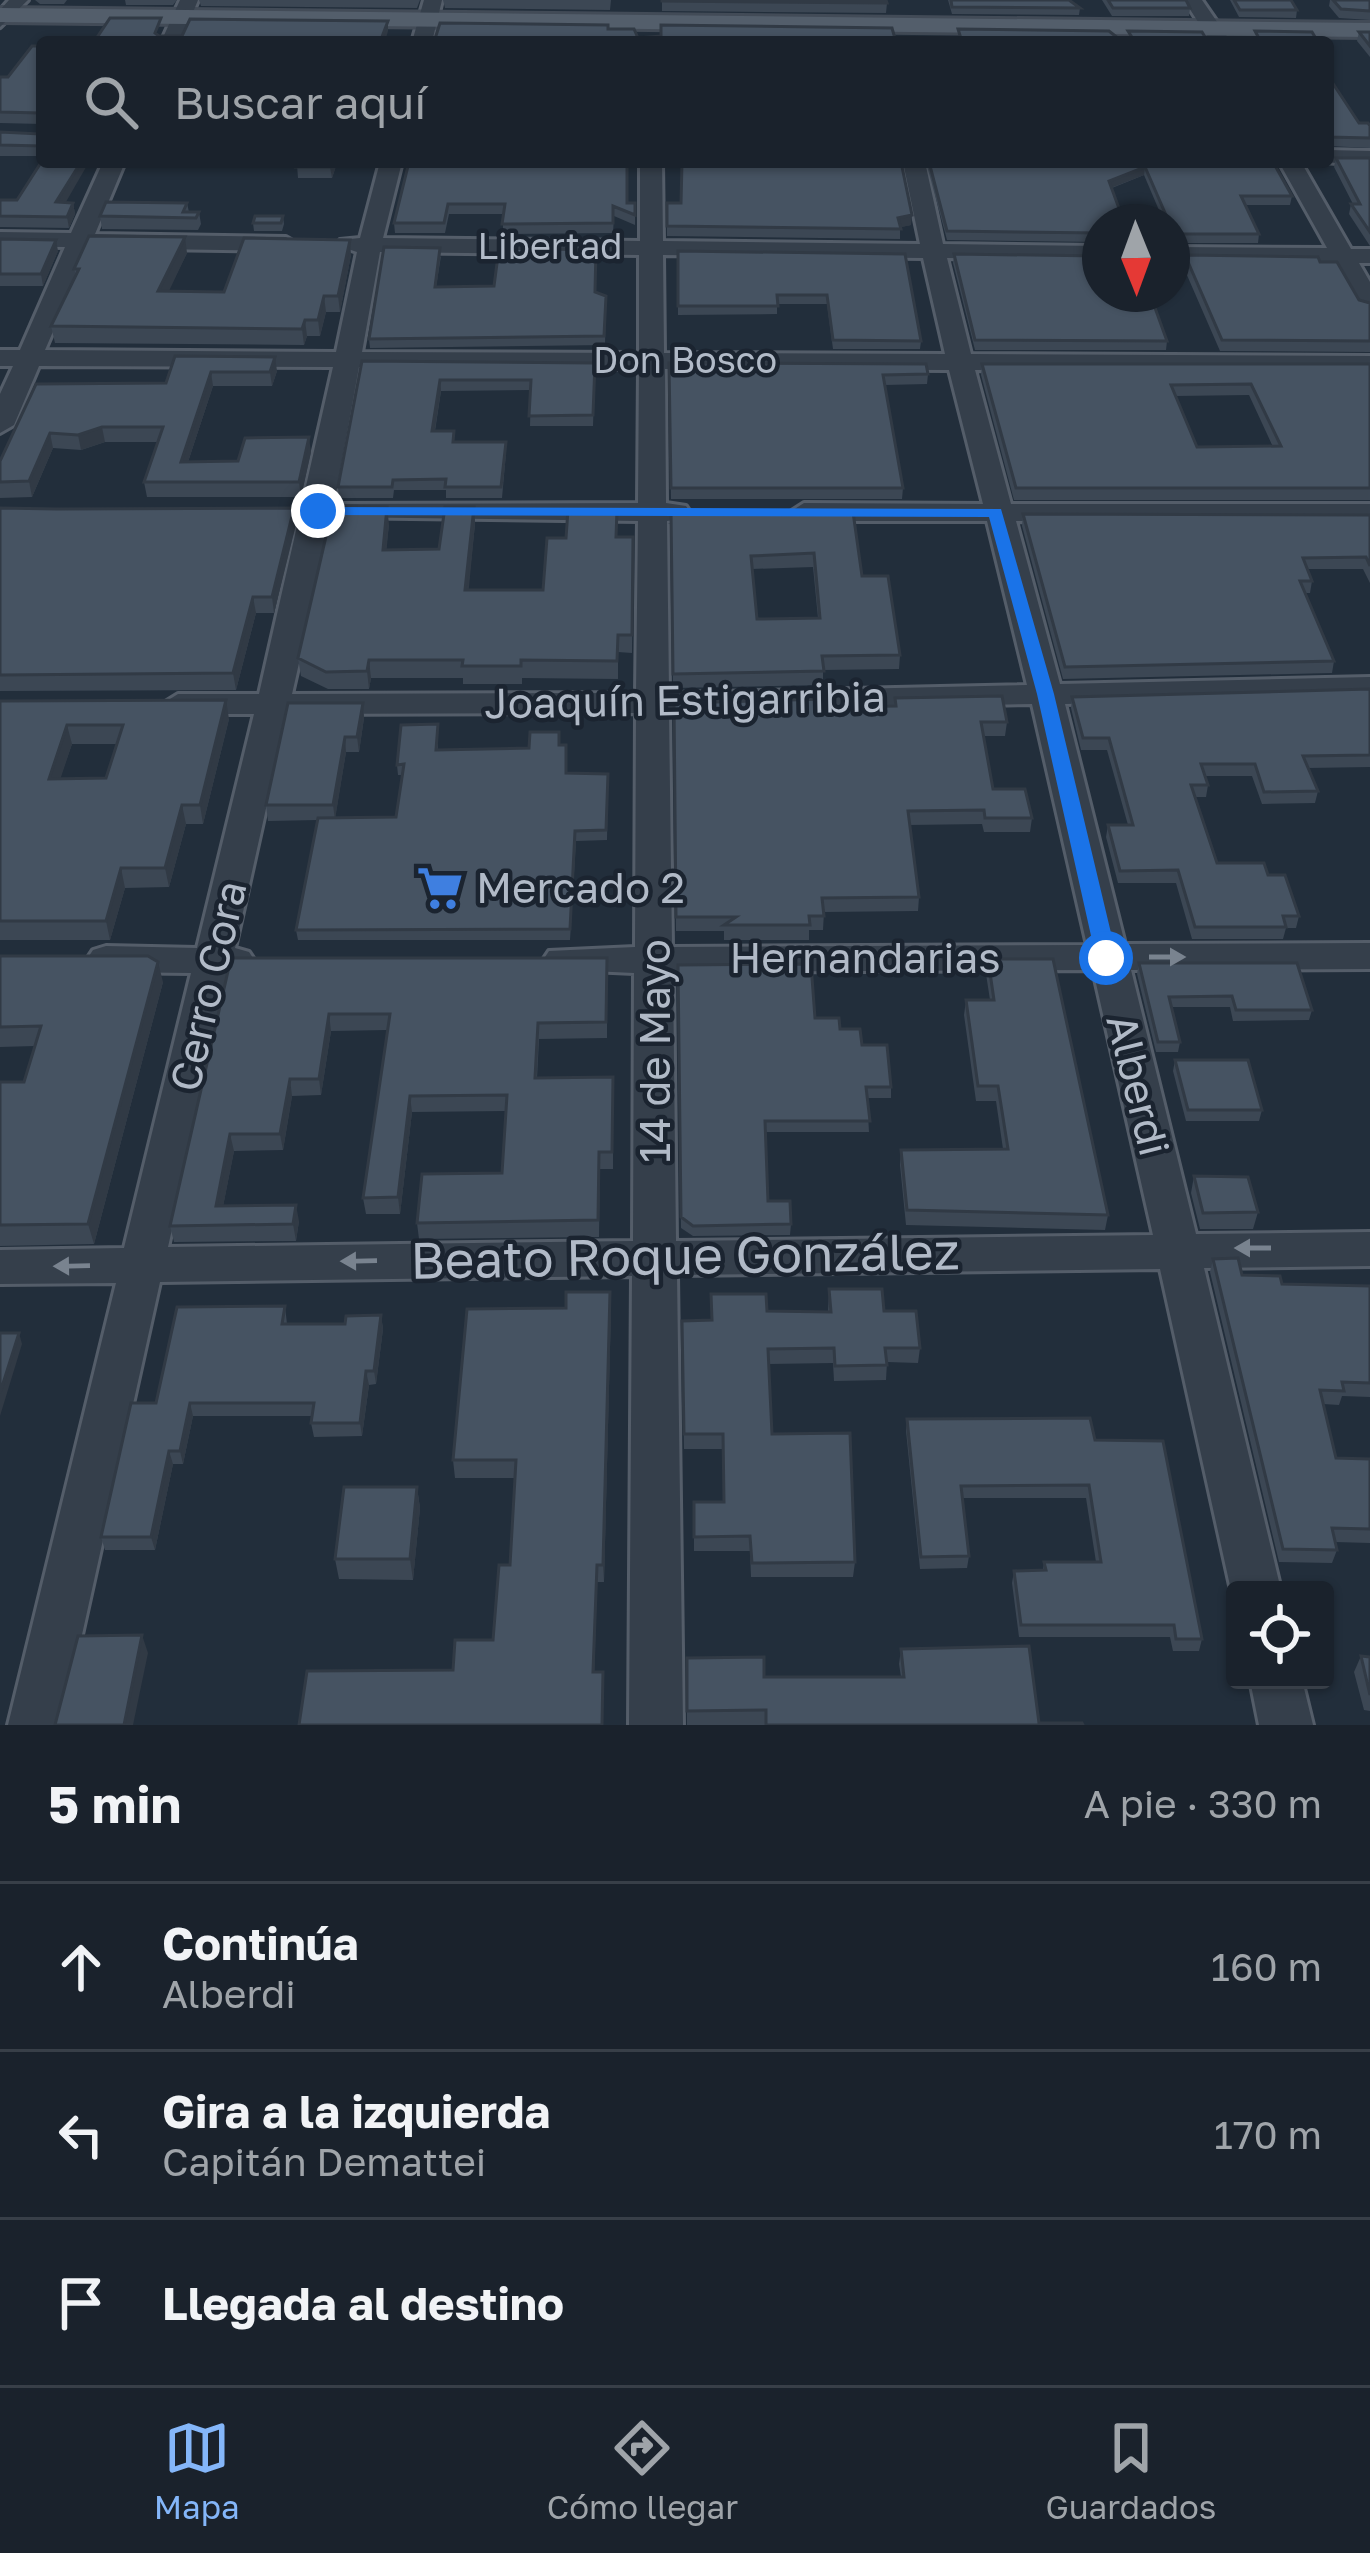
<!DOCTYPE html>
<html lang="es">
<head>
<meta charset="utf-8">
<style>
  body { margin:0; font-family:"Golos Text",sans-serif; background:#232a34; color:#f1f3f6 }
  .controls { position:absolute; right:36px; bottom:36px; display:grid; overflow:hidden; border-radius:12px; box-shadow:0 3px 9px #0004 }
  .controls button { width:108px; height:108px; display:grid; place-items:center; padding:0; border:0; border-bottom:3px solid #383f48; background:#1a222c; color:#f1f3f6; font:60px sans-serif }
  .compass { position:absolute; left:1082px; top:204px; width:108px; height:108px; border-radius:50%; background:#1a222c; box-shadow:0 3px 9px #0004; rotate:179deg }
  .stop { position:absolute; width:36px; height:36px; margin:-27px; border:9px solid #1a73e8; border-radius:50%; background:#fff }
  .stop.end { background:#1a73e8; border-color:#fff; box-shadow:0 3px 12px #0008 }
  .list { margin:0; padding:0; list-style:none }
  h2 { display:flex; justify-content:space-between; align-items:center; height:156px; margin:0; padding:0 48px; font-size:51px }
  h2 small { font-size:39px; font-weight:400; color:#9fa4a9 }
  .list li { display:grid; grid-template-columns:78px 1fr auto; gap:36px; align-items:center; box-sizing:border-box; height:168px; padding:0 48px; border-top:3px solid #383f48 }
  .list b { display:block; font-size:45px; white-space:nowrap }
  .list p { margin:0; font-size:39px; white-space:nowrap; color:#9fa4a9 }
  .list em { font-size:39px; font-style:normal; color:#9fa4a9 }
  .icon { flex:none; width:66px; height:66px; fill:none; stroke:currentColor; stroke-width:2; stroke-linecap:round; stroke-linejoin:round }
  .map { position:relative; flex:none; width:1370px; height:1725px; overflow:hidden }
  .search { position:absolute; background:#1a222c; box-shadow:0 3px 9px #0004; left:36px; right:36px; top:36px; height:132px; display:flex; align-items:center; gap:30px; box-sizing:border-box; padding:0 42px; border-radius:12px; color:#9fa4a9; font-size:45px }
  .sheet { height:660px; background:#1a222c }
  nav { display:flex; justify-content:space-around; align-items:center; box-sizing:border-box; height:168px; border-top:3px solid #383f48; background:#1a222c; font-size:33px; color:#9fa4a9 }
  nav a { display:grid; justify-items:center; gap:6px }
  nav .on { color:#84b6f9 }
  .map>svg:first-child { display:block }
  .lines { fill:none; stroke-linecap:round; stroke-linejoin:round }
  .minor-casing { stroke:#545d69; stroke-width:6 }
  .major-casing { stroke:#424b57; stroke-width:6 }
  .minor { fill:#353f4b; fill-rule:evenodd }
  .major { fill:#535e6b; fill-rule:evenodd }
  .wall { fill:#3c4754; fill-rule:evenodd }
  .shaded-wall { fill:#313a45 }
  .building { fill:#465362; stroke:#313a45; stroke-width:3; fill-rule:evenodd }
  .oneway { fill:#79838f }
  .route { fill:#1a73e8 }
  .labels { text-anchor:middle; stroke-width:9; stroke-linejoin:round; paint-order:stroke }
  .far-street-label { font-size:36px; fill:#b1bac7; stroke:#1b2430 }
  .street-label { font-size:42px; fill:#b1bac7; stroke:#1b2430 }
  .poi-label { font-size:42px; fill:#b1bac7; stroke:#1b2430; text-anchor:start }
  .near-street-label { font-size:51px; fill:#b1bac7; stroke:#1b2430 }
</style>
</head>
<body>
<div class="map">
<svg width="1370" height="1725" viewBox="0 0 1370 1725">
  <rect width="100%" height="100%" fill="#222e3b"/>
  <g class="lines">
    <g class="minor-casing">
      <path id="minor" d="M9 0H28L0 27V10Z
        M180 0H198L181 42H161Z
        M424 0H442L432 42H412Z
        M1184 0H1202L1231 42H1211Z
        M1328 150 1370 151V165L1322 162H1328Z
        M103 162H125L95 234 286 237 298 244 286 251 89 248 45 350 336 352 357 252 336 245 340 240 360 238 380 162H402L383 238 640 241V162H662L663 241 920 244 903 162H925L943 244 1100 246V260L947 258 971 354 1370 356V372L975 370 1011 504H1370V522L1016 521 1060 684 1370 677V697L1065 704 1125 944 1370 943V969L1131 970 1196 1234 1370 1232V1266L1204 1268 1281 1590H1235V1599L1231 1590 1160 1269 677 1275 683 1725H629L632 1276 160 1282 62 1725H8L116 1283 0 1284V1250L124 1248 191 973 106 972 93 968 87 959 93 950 106 946 197 948 254 714H178L162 704 178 694H259L333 367 39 366 14 425 0 433V394L13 366H0V350H20L65 247 0 246V232L71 233ZM380 252 639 255V353L362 352ZM663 255 923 258 945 354 664 353ZM359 367 639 369 638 503 334 504ZM665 369 949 370 983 504 804 503 790 512 804 521H987L1027 685 669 693 667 521 686 518 690 512 686 506 666 503ZM332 517 638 521 636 693 292 694ZM1032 704 1087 945 672 947 669 712ZM636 713 635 947 549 951 543 960 549 969 634 973 633 1241 168 1247 229 974 249 970 255 961 249 952 235 948 287 714ZM1093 970 1153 1235 676 1241 673 972Z
        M1279 162H1301L1351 249H1370V263H1359L1370 282V310L1361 308 1335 263 1172 261V247L1327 248Z
        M1250 1680H1302L1313 1725H1259Z"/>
    </g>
    <g class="major-casing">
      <path id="major" d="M0 8 1370 23V37L0 22Z"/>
    </g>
    <use href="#minor" class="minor"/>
    <use href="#major" class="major"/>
  </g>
  <path class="wall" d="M35 0H67L64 4H40Z
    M125 0H177L173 5H126Z
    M199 0H420L417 8 201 6Z
    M443 0H611L610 10 445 8Z
    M662 0 887 3 886 13 662 11Z
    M948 0H1069L1080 8 1079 15 952 14Z
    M1102 0H1186L1190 8 1189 16H1112Z
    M1230 0H1291L1297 10 1296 18 1239 17Z
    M1330 0H1370V20L1339 18 1329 6Z
    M1359 32H1370V57L1357 41Z
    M42 46V124L0 123V77H8Z
    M1328 58 1332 76 1329 77 1359 123 1370 126V148L1328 146Z
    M42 126V156H0V132L40 134Z
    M1336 158H1370V246L1349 214 1351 204H1353L1334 167Z
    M267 162H350L349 166H336L332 178H298L297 165H267Z
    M409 162 635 203V225L614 216 613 233 503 234V214H449L445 233H395L394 223Z
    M926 162H1273L1292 196 1290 205H1245L1259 234 1258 243H1173L1172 222H1164L1144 175 1112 188 1100 222V242L947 240Z
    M0 200 73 203 75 214 69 228 0 227Z
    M187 203 189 212H199L201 224 198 230 102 229 100 216Z
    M667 203H681L911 225 900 227V239L667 236Z
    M283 216 284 224 282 231H254L253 223Z
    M0 239 58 251 43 286H0Z
    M678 251 905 254 921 341 920 349H833L827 304H777V314L678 315Z
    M187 253 168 291 224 292 351 255 340 312H326L320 336H307L304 345 55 343 51 326 76 275 74 269Z
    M954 254 1167 341 1166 350H975L953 263Z
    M1185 255 1320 262 1359 300 1370 303V352L1220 351 1183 266Z
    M441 256 436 287 595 293 606 296 605 345 370 348 369 339Z
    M175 356 277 371 272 386H213L188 462 238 461 311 452 301 497H147L144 482 158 442H105L81 450 53 448 32 497 0 498V461L36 384 166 383Z
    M362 361 595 363 593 426H530L531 390 441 391 435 431 455 442 506 453 502 498H446V490H394L393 498H339L338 487Z
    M669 363 928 374 927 384 885 385 903 488 902 499H671Z
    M982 364H1370V500H1014L981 375ZM1249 395 1273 447H1197L1176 396Z
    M474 507 475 524 468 590H543L617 537H633L632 653 618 652V679L522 678V684H463V678H371L369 689H328L301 676 298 658 389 524 386 550 439 549Z
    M0 508 296 524 274 613H256L236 690 0 691Z
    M671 511 853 512 862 576 900 655 899 669 823 670V685L673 688ZM813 567 818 618 757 619 752 569Z
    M1023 514 1370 515V583L1363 569H1307L1312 581 1310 593H1305L1334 661 1332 673 1063 679 1022 526Z
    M1370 689V767L1308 768 1318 791 1315 803 1262 804 1252 776H1205L1208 785 1206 797H1195L1217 863 1268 875 1299 916 1296 928H1286L1283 939H1192L1176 883H1118L1106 837 1108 825H1128L1107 750H1081L1071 708 1072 697Z
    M895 698 1007 722 1005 736H983L993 789 1032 818 1030 832H984L982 824 909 825 919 897 918 911 824 912 823 930H809V940H724V931H676L674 703 827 707 894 706Z
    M0 701 229 719 203 824H186L169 887 125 888 110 940H0ZM72 744H117L106 778H60Z
    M363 703 364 718 359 752H346L335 818 396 817 402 775H398L397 765 438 724V750L529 748 560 745 567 773 608 774 607 840 576 841 570 940H298L296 930 318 820 268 821 266 805Z
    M0 956 163 982 94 1244 0 1246V1082H24L35 1046 0 1047Z
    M231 958H607V1038L539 1039 537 1078 613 1077V1169H600L599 1237 419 1239 417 1223 502 1173 506 1111 412 1112 400 1214H366L363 1198 387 1030 331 1031 321 1095 292 1096 283 1150 234 1151 223 1206 299 1221 296 1241 174 1242 170 1226Z
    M988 959 1108 1215 1105 1230 906 1225 900 1165 901 1150 1003 1149 996 1101H976L964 1015 966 1000H990L986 974Z
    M1139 963 1312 1010 1309 1020 1233 1021 1230 1007H1172L1180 1042 1178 1052H1156L1137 974Z
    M678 965 840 1029 862 1045 891 1087V1098H867L869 1132H766L768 1201 791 1224 790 1235 693 1236 681 1228Z
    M1175 1060 1262 1110 1259 1121H1186L1173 1071Z
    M1194 1176 1258 1212 1253 1229H1200L1191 1193Z
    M1213 1259 1242 1275 1282 1284 1370 1286V1397L1342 1396 1339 1405 1323 1404 1336 1458 1370 1459V1543L1335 1542 1337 1550 1332 1563 1279 1562 1210 1272Z
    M829 1289 884 1311 920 1348 918 1363 887 1362 886 1380 834 1381 833 1363 769 1364 772 1434 855 1562 853 1577H751L750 1551H694V1502H724L723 1449H684L682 1321 711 1320 767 1311 828 1312Z
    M285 1306 287 1324H345L381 1315 383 1329 376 1384 369 1385 362 1436 314 1437 311 1423 312 1416H193L183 1464H173L155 1550H105L101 1537 156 1403Z
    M611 1309 604 1582H597L594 1672H603L604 1689 453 1670 493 1640 510 1565 515 1478H455L453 1460Z
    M907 1419 1095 1440 1202 1639 1199 1651H1173L1170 1637H1019L1012 1583 1014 1571 1043 1570 1044 1562H1096L1086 1498H963L969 1556 967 1568 920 1569 906 1431Z
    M417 1487 420 1508 413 1580 339 1579 335 1559Z
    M901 1649 1039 1723 1083 1725H687V1658L764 1677H901L899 1664Z
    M1361 1656 1370 1657V1711L1364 1710 1354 1672Z"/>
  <path class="shaded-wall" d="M388 21V31L385 42H380Z
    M81 162H89L59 214 56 202Z
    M332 162H336V166L332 178 330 167Z
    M1145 167 1144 175 1108 189 1109 181Z
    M73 203 75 214 69 228 67 217Z
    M912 215 911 225 898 228V218Z
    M185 237 187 253 161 308 158 291Z
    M56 240 58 251 43 286 41 274Z
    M350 240 351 255 340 312 338 296Z
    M324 296 326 312 320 336 318 320Z
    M305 320 307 336 304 345 302 329Z
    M275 357 277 371 272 386 270 372Z
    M211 372 213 386 183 477 181 462Z
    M440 380 441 391 433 442 432 431Z
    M102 427 105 442 81 450 78 435Z
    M50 433 53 448 32 497 29 481Z
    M309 437 311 452 301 497 299 482Z
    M387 507 389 524 385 567 383 550Z
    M474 507 475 524 467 608 465 590Z
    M294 508 296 524 274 613 272 597Z
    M253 597 256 613 236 690 233 673Z
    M369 660 371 678 369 689 367 671Z
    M226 700 229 719 203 824 200 805Z
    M363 703 364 718 359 752 357 737Z
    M67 725 72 744 54 798 49 779Z
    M345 737 346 752 335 820 333 805Z
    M182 805 186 824 169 887 165 868Z
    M121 868 125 888 110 940 106 921Z
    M158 962 163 982 94 1244 88 1224Z
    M329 1014 331 1031 321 1095 319 1079Z
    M290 1079 292 1096 283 1150 280 1134Z
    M410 1096 412 1112 400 1214 398 1197Z
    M230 1134 234 1151 220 1222 216 1206Z
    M296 1205 299 1221 296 1241 293 1224Z
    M610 1292 611 1309 604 1582 603 1565Z
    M381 1315 383 1329 376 1384 374 1371Z
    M19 1333 22 1344 0 1416V1393Z
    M366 1371 369 1385 362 1436 360 1423Z
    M190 1403 193 1416 183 1464 180 1451Z
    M169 1451 173 1464 155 1550 151 1537Z
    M417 1487 420 1508 413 1580 410 1559Z
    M597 1565V1582L594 1689 593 1672Z
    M142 1635 148 1653 133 1725H124Z"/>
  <path class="building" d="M662 0H886L887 3 662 1Z
    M951 0H1069L1080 8 952 7Z
    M1108 0H1186L1190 8H1113Z
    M1234 0H1291L1297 10H1240Z
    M1333 0H1370V11L1341 9Z
    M110 18H161L155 33 159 36H182L190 19 388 21 380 42H106L98 36Z
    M440 23 608 25V29H634L638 38 661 36V25L892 28 896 42H434Z
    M958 29 1109 31 1123 42H962Z
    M1128 31 1202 32 1208 42H1135Z
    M1255 31 1312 32 1318 42H1261Z
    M1359 32H1370V46Z
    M32 46H42V115L40 113 0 112V77H8Z
    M1328 76 1359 123H1368L1370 126V138L1328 137Z
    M42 126V146L0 145V132L40 134Z
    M1336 158H1370V232L1351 204H1360Z
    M42 161 81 162 56 202 73 203 67 217 0 216V200H17Z
    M298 162H332L330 167H296Z
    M409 162H627V203H635V215L613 206V223L502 224 505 204H448L444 223H394Z
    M682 162H901L912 215 898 218 901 229 667 226V203H681Z
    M929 162H1273L1292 196H1241L1259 234H1175L1172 222H1169L1145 167 1109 181 1124 222H1100V233L947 231Z
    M106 202 187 203 183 212H199L196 218 100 216Z
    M255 216H283L281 223H253Z
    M89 236 185 237 158 291 224 292 244 238 350 240 338 296H324L318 320H305L302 329 51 326 79 269H74Z
    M0 239 56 240 41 274H0Z
    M384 247 440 248 435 287 494 286 499 248 596 250 595 292 606 296 604 336 369 339Z
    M678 251 905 254 921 341 833 340 827 295H777L778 306H678Z
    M954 254 1100 256V294H1150L1167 341 975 340Z
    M1185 255 1318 257 1320 262H1337L1359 300 1370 303V341L1222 340Z
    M175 356 275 357 270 372H211L181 462 238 461 245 438 309 437 299 482H144L163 427H102L78 435 50 433 29 481 0 482V461L36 384 166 383Z
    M362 361 595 363 593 415 529 416 531 380H440L432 431H454L453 442H506L501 487H445L446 479 393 480 392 487H338Z
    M669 363 926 364 928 374 883 375 903 488H671Z
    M982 364H1370V488H1016ZM1251 384 1281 446 1197 447 1171 385Z
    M333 506 387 507 383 550 439 549 445 507H474L465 590H543L547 538H566L568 510H617L616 537H633L632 635H618L617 661 521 660V666H462L463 660H369L367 671 326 672 298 658Z
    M0 508 57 509 294 508 272 597H253L233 673 0 675Z
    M671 511 853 512 862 576H888L900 655 822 656 824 671 673 674ZM814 553 820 618 757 619 751 556Z
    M1023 514 1370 515V566L1366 557 1303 558 1312 581H1300L1334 661 1065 667Z
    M1370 689V755L1303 756 1318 791 1264 792 1255 764H1201L1208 785H1191L1217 863H1264L1268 875H1285L1299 916H1283L1286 927H1195L1178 870 1120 871 1108 825H1133L1109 738H1083L1072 697Z
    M1002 696 1007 722H981L993 789H1025L1032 818H985L984 810 908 811 919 897 822 898 824 916H809L810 925H724L736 917H676L674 703 826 699 827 707 896 706 895 698Z
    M226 700 200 805H182L165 868H121L106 921H0V701ZM67 725H123L106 778 49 779Z
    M288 703H363L357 737H345L333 805H266Z
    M438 724 436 750 529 748 530 732H559V745H566V773L608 774 606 830 575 831 570 929 296 930 318 818 396 817 404 764 397 765 401 725Z
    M0 956H148L158 962 88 1224 0 1225V1082H24L41 1026 0 1027Z
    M231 958H607L606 1022 538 1023 535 1078 613 1077 612 1152H599L598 1220 417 1223 422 1174 502 1173 507 1095 410 1096 398 1197 363 1198 390 1014H329L319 1079H290L280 1134H230L216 1206 296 1205 293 1224 170 1226Z
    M988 959H1053L1108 1215 907 1210 901 1150 1008 1149 998 1086H978L966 1000H994Z
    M1139 963H1297L1312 1010H1236L1232 996 1169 997 1180 1042H1158Z
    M811 964 815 1018H839L840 1029H860L862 1045H887L891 1087H866L870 1121H765L768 1201H790L791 1224 693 1226 681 1217 678 965Z
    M1175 1060H1248L1262 1110H1188Z
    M1194 1176 1248 1177 1258 1212 1203 1213Z
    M1238 1258 1242 1275 1280 1276 1282 1284 1370 1286V1383L1342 1382 1344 1391 1320 1390 1336 1458 1370 1459V1529L1332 1528 1337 1550 1283 1549 1213 1259Z
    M829 1289H882L884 1311H916L920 1348H885L887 1365 835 1366 834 1348 768 1349 772 1434 850 1433 855 1562 752 1563 750 1536 694 1537V1502H724L723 1434H684L682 1321 712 1320 711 1294H766L767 1311 831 1312Z
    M566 1292H610L603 1565H597L593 1672H603L602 1725H299L307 1671 453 1670 455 1640H493L499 1565H510L516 1460H453L467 1309 566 1308Z
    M285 1306 282 1324H345L346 1316 381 1315 374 1371H366L360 1423H311L314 1403H190L180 1451H169L151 1537H101L131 1403H156L177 1307Z
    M0 1333H19L0 1393Z
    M1090 1418 1095 1440 1163 1441 1202 1639H1176L1174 1625H1021L1014 1571 1046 1570 1044 1562H1101L1089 1485 961 1486 969 1556 921 1557 907 1419Z
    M344 1487H417L410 1559H335Z
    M142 1635 124 1725H55L78 1636Z
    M1029 1646 1039 1723H1082L1083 1725H766V1710L687 1711V1658L764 1657V1677H904L901 1649Z
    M1361 1656 1370 1657V1695Z"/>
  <defs><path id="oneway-solid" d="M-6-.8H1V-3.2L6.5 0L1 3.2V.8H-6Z" transform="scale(3)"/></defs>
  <g class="oneway">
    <use href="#oneway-solid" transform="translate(1167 957)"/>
    <use href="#oneway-solid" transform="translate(1253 1248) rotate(-180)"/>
    <use href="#oneway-solid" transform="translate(359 1261) rotate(179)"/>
    <use href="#oneway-solid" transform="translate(72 1266) rotate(179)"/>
  </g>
  <path class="route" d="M312 507 1001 509 1054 694 1117 958 1106 965 1096 958 1037 694 989 517 318 515 312 514Z"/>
  <defs>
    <g id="supermarket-bare" transform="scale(3.6)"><path d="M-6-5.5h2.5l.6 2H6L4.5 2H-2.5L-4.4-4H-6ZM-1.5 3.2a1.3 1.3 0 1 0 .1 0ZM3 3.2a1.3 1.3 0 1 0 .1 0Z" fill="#3f7fe0" stroke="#1b2430" stroke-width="2.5" paint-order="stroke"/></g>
  </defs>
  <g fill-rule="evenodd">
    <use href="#supermarket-bare" x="440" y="888"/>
  </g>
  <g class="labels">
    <g class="far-street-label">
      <text x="550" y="259">Libertad</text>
      <text x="685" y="373">Don Bosco</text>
    </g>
    <g class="street-label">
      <text transform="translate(685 700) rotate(-1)" y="15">Joaquín Estigarribia</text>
      <text x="865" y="973">Hernandarias</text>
      <text transform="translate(208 986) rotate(-77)" y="15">Cerro Cora</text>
      <text transform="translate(655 1051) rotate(-90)" y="15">14 de Mayo</text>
      <text transform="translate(1138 1085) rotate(76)" y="15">Alberdi</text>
    </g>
    <g class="poi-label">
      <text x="476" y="903">Mercado 2</text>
    </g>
    <g class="near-street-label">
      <text transform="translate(685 1256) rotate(-1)" y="18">Beato Roque González</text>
    </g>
  </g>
</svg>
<div class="controls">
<button><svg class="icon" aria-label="locate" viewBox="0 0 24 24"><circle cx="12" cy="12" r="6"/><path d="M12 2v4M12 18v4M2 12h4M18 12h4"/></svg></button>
</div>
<svg class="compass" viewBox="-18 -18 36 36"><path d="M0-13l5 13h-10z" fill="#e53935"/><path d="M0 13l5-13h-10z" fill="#9fa4a9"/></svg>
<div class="stop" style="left:1106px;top:958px"></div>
<div class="stop end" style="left:318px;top:511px"></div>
<div class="search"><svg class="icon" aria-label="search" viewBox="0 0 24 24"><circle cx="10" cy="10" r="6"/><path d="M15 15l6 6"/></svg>Buscar aquí</div>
</div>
<section class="sheet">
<h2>5 min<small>A pie · 330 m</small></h2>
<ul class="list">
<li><svg class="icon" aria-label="ahead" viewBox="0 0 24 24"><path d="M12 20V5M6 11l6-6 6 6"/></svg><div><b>Continúa</b><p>Alberdi</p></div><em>160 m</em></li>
<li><svg class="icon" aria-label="left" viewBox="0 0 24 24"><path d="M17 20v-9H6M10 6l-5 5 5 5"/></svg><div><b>Gira a la izquierda</b><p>Capitán Demattei</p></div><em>170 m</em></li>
<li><svg class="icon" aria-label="arrive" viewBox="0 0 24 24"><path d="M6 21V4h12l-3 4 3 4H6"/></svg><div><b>Llegada al destino</b></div></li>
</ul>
</section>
<nav>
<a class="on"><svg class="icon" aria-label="map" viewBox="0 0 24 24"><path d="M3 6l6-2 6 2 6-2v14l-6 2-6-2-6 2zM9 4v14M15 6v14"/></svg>Mapa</a>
<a><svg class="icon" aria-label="directions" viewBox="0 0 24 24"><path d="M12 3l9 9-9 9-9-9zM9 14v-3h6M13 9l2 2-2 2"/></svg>Cómo llegar</a>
<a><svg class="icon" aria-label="saved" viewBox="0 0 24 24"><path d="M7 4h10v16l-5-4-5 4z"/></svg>Guardados</a>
</nav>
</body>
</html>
